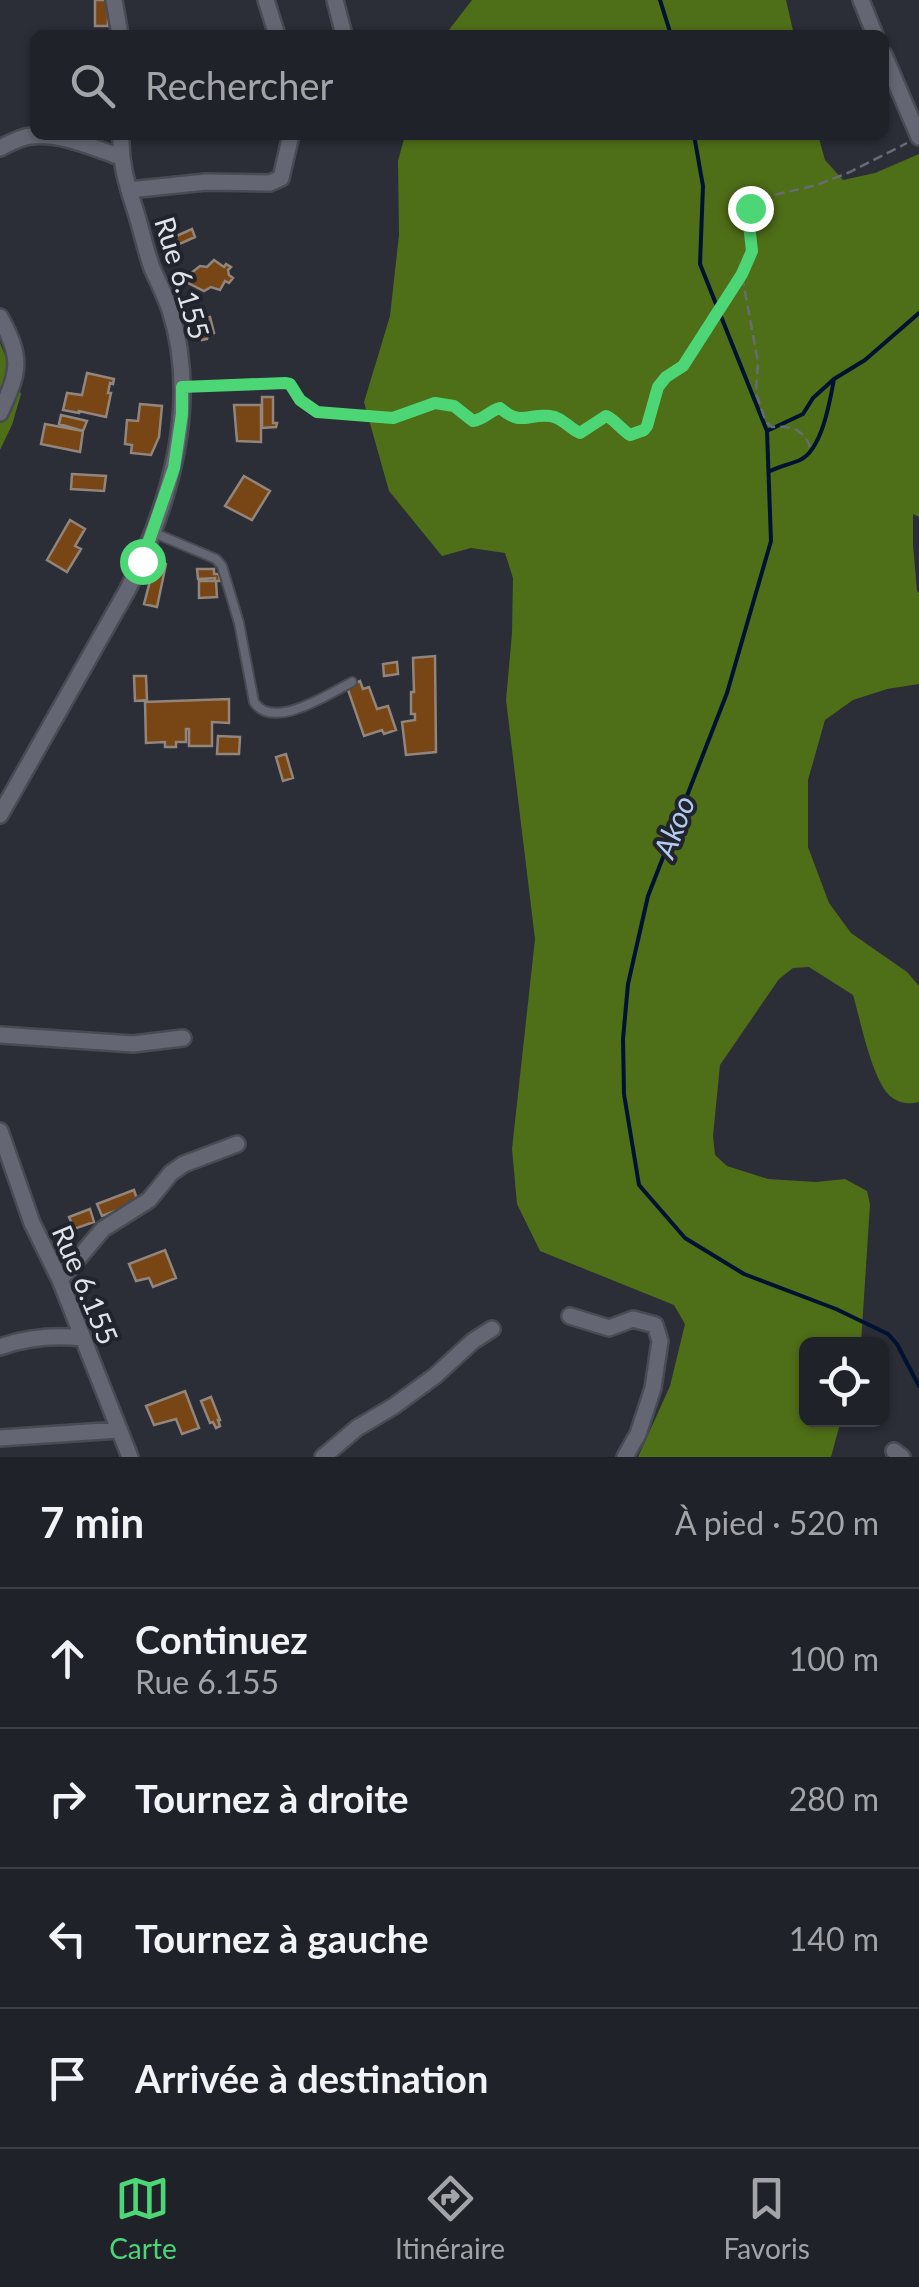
<!DOCTYPE html>
<html lang="fr">
<head>
<meta charset="utf-8">
<style>
  body { margin:0; font-family:Lato,sans-serif; background:#2d2f35; color:#f1f3f6 }
  .controls { position:absolute; right:30px; bottom:30px; display:grid; overflow:hidden; border-radius:15px; box-shadow:0 2px 8px #0004 }
  .controls button { width:90px; height:90px; display:grid; place-items:center; padding:0; border:0; border-bottom:2px solid #3d3f46; background:#202229; color:#f1f3f6; font:50px sans-serif }
  .stop { position:absolute; width:30px; height:30px; margin:-22px; border:8px solid #4dd676; border-radius:50%; background:#fff }
  .stop.end { background:#4dd676; border-color:#fff; box-shadow:0 2px 10px #0008 }
  .list { margin:0; padding:0; list-style:none }
  h2 { display:flex; justify-content:space-between; align-items:center; height:130px; margin:0; padding:0 40px; font-size:42px }
  h2 small { font-size:32px; font-weight:400; color:#a2a4a8 }
  .list li { display:grid; grid-template-columns:65px 1fr auto; gap:30px; align-items:center; box-sizing:border-box; height:140px; padding:0 40px; border-top:2px solid #3d3f46 }
  .list b { display:block; font-size:38px; white-space:nowrap }
  .list p { margin:0; font-size:32px; white-space:nowrap; color:#a2a4a8 }
  .list em { font-size:32px; font-style:normal; color:#a2a4a8 }
  .icon { flex:none; width:55px; height:55px; fill:none; stroke:currentColor; stroke-width:2; stroke-linecap:round; stroke-linejoin:round }
  .map { position:relative; flex:none; width:919px; height:1457px; overflow:hidden }
  .search { position:absolute; background:#202229; box-shadow:0 2px 8px #0004; left:30px; right:30px; top:30px; height:110px; display:flex; align-items:center; gap:25px; box-sizing:border-box; padding:0 35px; border-radius:15px; color:#a2a4a8; font-size:38px }
  .sheet { height:690px; background:#202229 }
  nav { display:flex; justify-content:space-around; align-items:center; box-sizing:border-box; height:140px; border-top:2px solid #3d3f46; background:#202229; font-size:28px; color:#a2a4a8 }
  nav a { display:grid; justify-items:center; gap:5px }
  nav .on { color:#4dd676 }
  .map>svg:first-child { display:block }
  .forest { fill:#4f6e18 }
  .lines { fill:none; stroke-linecap:round; stroke-linejoin:round }
  .stream { stroke:#001232; stroke-width:4 }
  .building { fill:#784515; stroke:#91857c; stroke-width:2.5 }
  .service-casing { stroke:#494b54; stroke-width:12 }
  .minor-casing { stroke:#494b54; stroke-width:20 }
  .path { stroke:#696b74; stroke-width:2.5; stroke-dasharray:10 5; stroke-linecap:butt }
  .service { stroke:#646673; stroke-width:8 }
  .minor { stroke:#646673; stroke-width:15 }
  .route { stroke:#4dd676; stroke-width:12 }
  .labels { text-anchor:middle; stroke-width:8; stroke-linejoin:round; paint-order:stroke }
  .street-label { font-size:28px; fill:#e1e3ea; stroke:#21232d }
  .water-label { font-size:30px; font-style:italic; fill:#b1cbef; stroke:#21232d }
</style>
</head>
<body>
<div class="map">
<svg width="919" height="1457" viewBox="0 0 919 1457">
  <rect width="100%" height="100%" fill="#2b2d37"/>
  <path class="forest" d="M472 0H786L794 35H445Z
    M405 135H818L825 160 843 180 875 173 919 154V517L913 514V545L917 591 919 593V684L887 689 853 700 825 720 808 780V847L829 903 851 933 907 972 919 986V1102C909 1105 897 1103 889 1095 871 1076 861 1022 853 995L809 967 793 968 779 979 720 1065 713 1136 715 1155 727 1166 768 1179 816 1182 845 1179 867 1191 870 1204 861 1344H806V1420H841L831 1457H638L670 1386 685 1324 674 1305 540 1251 517 1204 512 1149 535 939 506 700 512 633 513 578 505 553 471 548 442 556 389 491 364 402 390 316 399 235 398 161Z
    M0 343 21 394 12 425 0 450Z"/>
  <g class="lines">
    <path class="stream" d="M660 0 671 35
      M694 135 703 186 700 264 767 431 771 541 727 693 648 896 628 984 623 1039 624 1094 639 1185 685 1238 744 1274 836 1309 888 1334 897 1344 919 1386
      M769 430 803 414 813 398 834 379
      M770 471C780 466 791 464 800 460 822 450 830 401 834 379L865 360 919 313"/>
  </g>
  <path class="building" d="M95 0H108V26H95Z
    M192 229 195 237 175 246 172 238Z
    M214 260 224 267 226 264 231 267 228 270 229 275 233 278 229 283 225 281 220 290 211 287 204 291 188 283 187 277 190 274 200 266 207 267Z
    M210 317 214 333 208 335 207 339 202 340 195 320Z
    M87 373 114 379 113 384 110 383 108 393H111L106 417 79 411V413L63 410 67 393 82 395Z
    M262 397H273V423H277L276 427 262 428Z
    M140 404 162 406 159 437 151 455 131 453 132 445 125 444 127 420 138 421Z
    M234 405H261V442L237 441Z
    M61 415 87 421 83 431 59 424Z
    M45 424 83 431 80 452 41 444Z
    M72 474 106 476 104 491 71 489Z
    M244 476 270 491 252 520 225 506Z
    M70 520 85 529 75 546 81 549 67 572 47 560Z
    M156 560 166 564 157 607 144 604 150 581 145 580Z
    M197 569H214V574H219L220 581H216L217 597 199 598V581H215V578L198 579Z
    M435 656 436 752 406 755 402 722 415 720V714H411V692H414L413 658Z
    M397 662 398 674 384 676 383 664Z
    M134 676H146L147 700 135 701Z
    M360 681 363 689 369 687 377 709 388 706 396 730 384 734 382 730 364 736 347 687Z
    M229 699V723L212 722V746H189V729H186V742H176V747H165V742L146 743 145 702Z
    M218 736 240 737 239 754H217Z
    M286 754 293 778 283 781 276 757Z
    M134 1190 138 1202 102 1216 97 1204Z
    M90 1209 94 1222 74 1229 69 1217Z
    M165 1250 176 1278 153 1287 149 1278 136 1281 129 1264Z
    M185 1391 199 1428 182 1434 176 1419 154 1425 146 1406Z
    M211 1397 220 1420H218L220 1426 216 1428 213 1422 210 1423 201 1401Z"/>
  <g class="lines">
    <g class="service-casing">
      <path id="service" d="M152 532 216 559 222 566 239 623 254 702C273 731 329 694 352 682"/>
    </g>
    <g class="minor-casing">
      <path id="minor" d="M114 0 120 35
        M266 0 277 35
        M335 0 344 35
        M861 0 875 35
        M884 55 919 137
        M0 148C10 143 20 137 31 136 62 133 92 147 120 157
        M129 190 206 182 270 183 281 178 291 135
        M0 317C23 359 19 372 0 413
        M0 815 128 589C170 503 200 404 170 310 165 295 158 282 152 268 146 251 142 233 137 216 128 187 120 166 121 135
        M0 1035 133 1044 183 1038
        M0 1131 32 1223 60 1280 130 1457
        M60 1280 103 1229 149 1200 171 1173 184 1164 237 1144
        M570 1316 609 1328 633 1319 655 1325 660 1341 653 1388 638 1434 625 1457
        M0 1347C28 1337 53 1335 82 1338
        M0 1438 119 1430
        M894 1451 902 1457
        M323 1457 357 1428 394 1406 435 1376 473 1341 492 1329"/>
    </g>
    <path class="path" d="M742 276 758 362 756 393 766 422 772 427C791 426 803 428 810 447
      M194 386 285 383 290 384C298 395 304 407 317 412 327 415 385 419 395 417 410 414 424 403 439 404 454 404 461 413 473 421 485 419 489 411 501 409 522 427 528 413 550 415 562 417 570 429 580 433L605 416H609L619 428 629 435 644 430 647 426 657 387 666 377 683 366 742 274 752 251 748 215 750 208 765 197 817 185 850 172 907 143"/>
    <use href="#service" class="service"/>
    <use href="#minor" class="minor"/>
  </g>
  <g class="lines">
    <path class="route" d="M142 561 174 468 182 414V387L285 383 290 384 300 400 317 412 393 418 435 403 454 406 473 421C485 419 489 411 500 408 522 427 528 413 550 416 562 417 570 429 580 433L606 416C613 418 622 430 630 435L644 430 647 426 658 387 666 377 683 366 742 274 752 251 748 215 750 208"/>
  </g>
  <g class="labels">
    <g class="street-label">
      <text transform="translate(182 278) rotate(73)" y="10">Rue 6.155</text>
      <text transform="translate(85 1285) rotate(67)" y="10">Rue 6.155</text>
    </g>
    <g class="water-label">
      <text transform="translate(675 827) rotate(-69)" y="10">Akoo</text>
    </g>
  </g>
</svg>
<div class="controls">
<button><svg class="icon" aria-label="locate" viewBox="0 0 24 24"><circle cx="12" cy="12" r="6"/><path d="M12 2v4M12 18v4M2 12h4M18 12h4"/></svg></button>
</div>
<div class="stop" style="left:142px;top:561px"></div>
<div class="stop end" style="left:750px;top:208px"></div>
<div class="search"><svg class="icon" aria-label="search" viewBox="0 0 24 24"><circle cx="10" cy="10" r="6"/><path d="M15 15l6 6"/></svg>Rechercher</div>
</div>
<section class="sheet">
<h2>7 min<small>À pied · 520 m</small></h2>
<ul class="list">
<li><svg class="icon" aria-label="ahead" viewBox="0 0 24 24"><path d="M12 20V5M6 11l6-6 6 6"/></svg><div><b>Continuez</b><p>Rue 6.155</p></div><em>100 m</em></li>
<li><svg class="icon" aria-label="right" viewBox="0 0 24 24"><path d="M7 20v-9h11M14 6l5 5-5 5"/></svg><div><b>Tournez à droite</b></div><em>280 m</em></li>
<li><svg class="icon" aria-label="left" viewBox="0 0 24 24"><path d="M17 20v-9H6M10 6l-5 5 5 5"/></svg><div><b>Tournez à gauche</b></div><em>140 m</em></li>
<li><svg class="icon" aria-label="arrive" viewBox="0 0 24 24"><path d="M6 21V4h12l-3 4 3 4H6"/></svg><div><b>Arrivée à destination</b></div></li>
</ul>
</section>
<nav>
<a class="on"><svg class="icon" aria-label="map" viewBox="0 0 24 24"><path d="M3 6l6-2 6 2 6-2v14l-6 2-6-2-6 2zM9 4v14M15 6v14"/></svg>Carte</a>
<a><svg class="icon" aria-label="directions" viewBox="0 0 24 24"><path d="M12 3l9 9-9 9-9-9zM9 14v-3h6M13 9l2 2-2 2"/></svg>Itinéraire</a>
<a><svg class="icon" aria-label="saved" viewBox="0 0 24 24"><path d="M7 4h10v16l-5-4-5 4z"/></svg>Favoris</a>
</nav>
</body>
</html>
